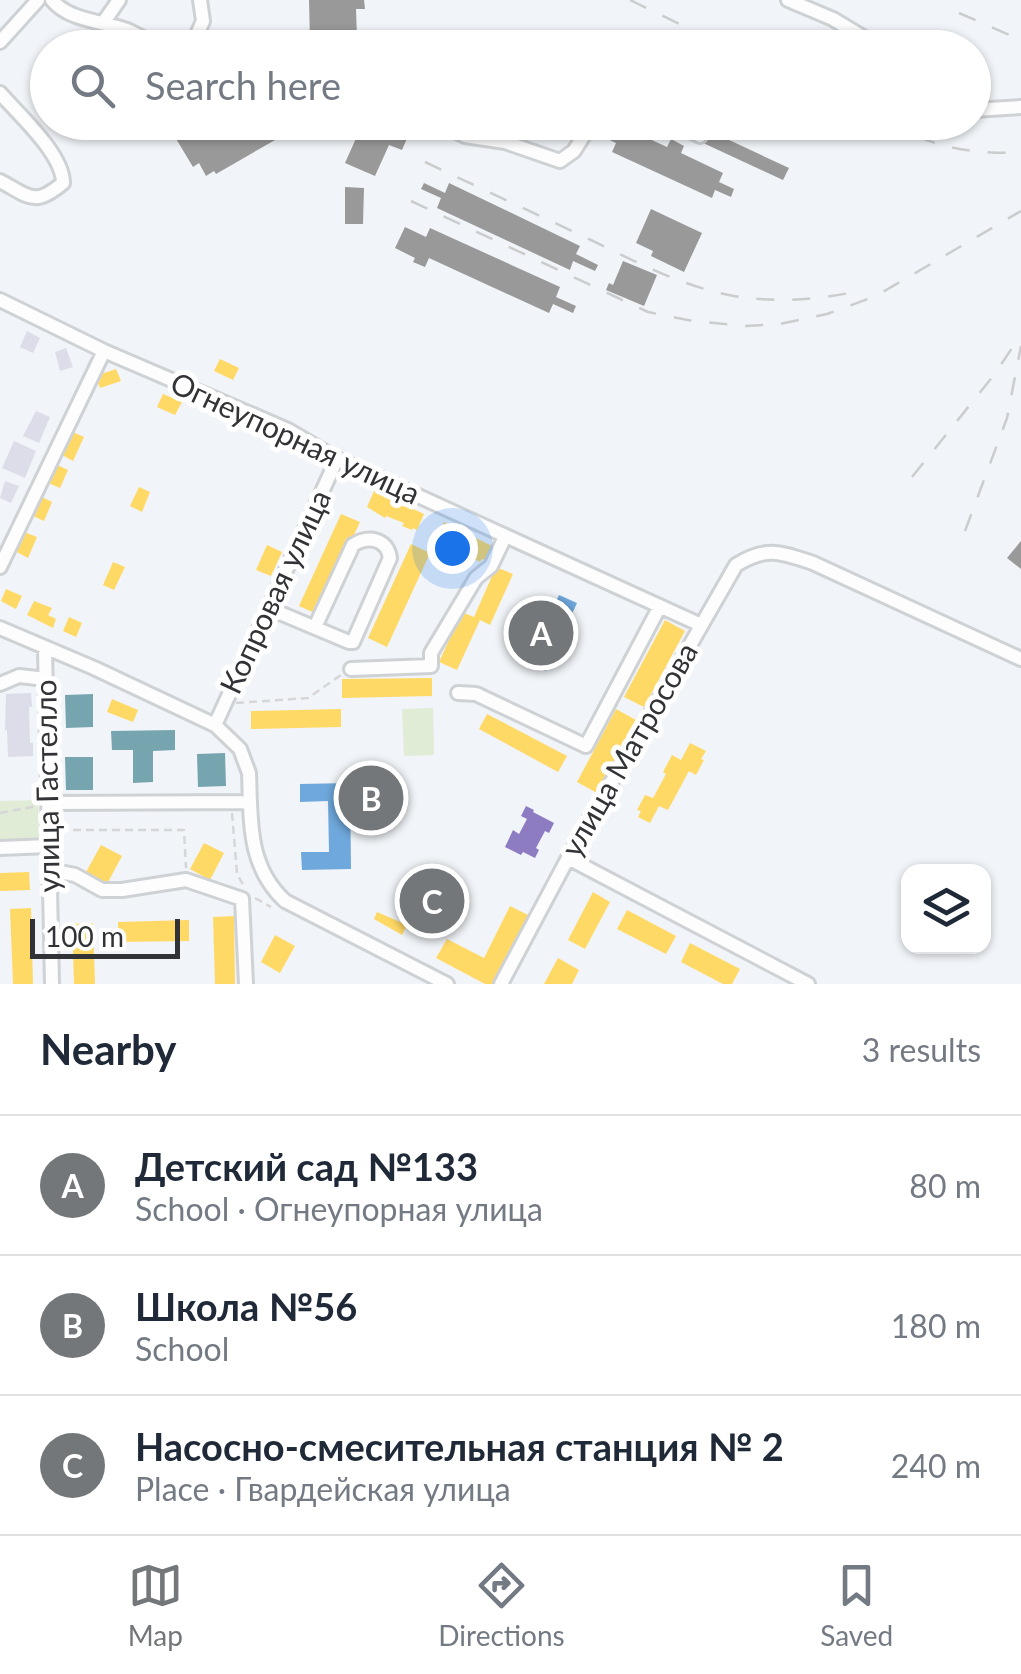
<!DOCTYPE html>
<html lang="en">
<head>
<meta charset="utf-8">
<style>
  body { margin:0; font-family:Lato,sans-serif; background:#f2f2f3; color:#1f2937 }
  .controls { position:absolute; right:30px; bottom:30px; display:grid; overflow:hidden; border-radius:20px; box-shadow:0 2px 8px #0004 }
  .controls button { width:90px; height:90px; display:grid; place-items:center; padding:0; border:0; border-bottom:2px solid #e0e1e3; background:#fff; color:#1f2937; font:50px sans-serif }
  .scale { position:absolute; left:30px; bottom:25px; width:150px; box-sizing:border-box; padding-left:10px; border:5px solid #313336; border-top:0; font-size:28px; line-height:35px; white-space:nowrap; color:#313336; -webkit-text-stroke:8px #fff; paint-order:stroke }
  .you { position:absolute; left:452px; top:548px; width:35px; height:35px; margin:-25px; border:8px solid #fff; border-radius:50%; background:#1a73e8; box-shadow:0 0 0 15px #1a73e833 }
  .badge { display:grid; place-items:center; width:65px; height:65px; border-radius:50%; background:#74777a; color:#fff; font-size:32px; font-weight:700 }
  .pin { position:absolute; translate:-50% -50%; border:5px solid #fff; box-shadow:0 2px 10px #0006 }
  .list { margin:0; padding:0; list-style:none }
  h2 { display:flex; justify-content:space-between; align-items:center; height:130px; margin:0; padding:0 40px; font-size:42px }
  h2 small { font-size:32px; font-weight:400; color:#747a83 }
  .list li { display:grid; grid-template-columns:65px 1fr auto; gap:30px; align-items:center; box-sizing:border-box; height:140px; padding:0 40px; border-top:2px solid #e0e1e3 }
  .list b { display:block; font-size:38px; white-space:nowrap }
  .list p { margin:0; font-size:32px; white-space:nowrap; color:#747a83 }
  .list em { font-size:32px; font-style:normal; color:#747a83 }
  .icon { flex:none; width:55px; height:55px; fill:none; stroke:currentColor; stroke-width:2; stroke-linecap:round; stroke-linejoin:round }
  .map { position:relative; flex:none; width:1021px; height:984px; overflow:hidden }
  .search { position:absolute; background:#fff; box-shadow:0 2px 8px #0004; left:30px; right:30px; top:30px; height:110px; display:flex; align-items:center; gap:25px; box-sizing:border-box; padding:0 35px; border-radius:55px; color:#747a83; font-size:38px }
  .sheet { height:550px; background:#fff }
  nav { display:flex; justify-content:space-around; align-items:center; box-sizing:border-box; height:140px; border-top:2px solid #e0e1e3; background:#fff; font-size:28px; color:#747a83 }
  nav a { display:grid; justify-items:center; gap:5px }
  nav .on { color:#74777a }
  .map>svg:first-child { display:block }
  .green { fill:#e0ecd5 }
  .homes { fill:#ffd966 }
  .offices { fill:#8e7cc3 }
  .schools { fill:#6fa8dc }
  .public { fill:#76a5af }
  .industry { fill:#999 }
  .building { fill:#dcdde8 }
  .lines { fill:none; stroke-linecap:round; stroke-linejoin:round }
  .minor-casing { stroke:#cfd2d5; stroke-width:18 }
  .path { stroke:#d6d6d8; stroke-width:2.5; stroke-dasharray:8 5; stroke-linecap:butt }
  .minor { stroke:#fdfdfe; stroke-width:12 }
  .rail { stroke:#cbcccd; stroke-width:2.5; stroke-dasharray:18 18; stroke-linecap:butt }
  .labels { text-anchor:middle; stroke-width:10; stroke-linejoin:round; paint-order:stroke }
  .street-label { font-size:30px; fill:#313336; stroke:#fff }
</style>
</head>
<body>
<div class="map">
<svg width="1021" height="984" viewBox="0 0 1021 984">
  <rect width="100%" height="100%" fill="#f1f4f8"/>
  <path class="green" d="M433 708 434 755 404 756 402 709Z
    M38 800 39 840 0 841V801Z"/>
  <path class="homes" d="M220 359 239 368 233 380 214 371Z
    M116 369 121 381 100 388 95 376Z
    M163 394 182 402 175 415 157 407Z
    M70 431 84 437 73 461 60 454Z
    M55 464 68 470 60 488 46 482Z
    M139 487 150 492 142 512 130 506Z
    M374 491 424 514 417 530 413 528 412 530 402 526 404 523 386 516 385 518 367 507Z
    M40 496 52 502 44 521 31 515Z
    M341 514 360 522 317 614 299 606Z
    M444 522 494 547 487 561 482 559 480 562 472 558 473 555 456 547 455 549 437 538Z
    M24 532 37 537 28 558 15 551Z
    M411 544 430 553 387 647 368 638Z
    M267 545 282 552 271 576 256 570Z
    M113 562 125 567 114 590 103 585Z
    M496 567 513 574 490 625 480 620 457 670 439 662 462 612 474 617Z
    M6 589 22 596 16 609 1 601Z
    M34 601 52 608 48 615 56 619 53 628 27 615Z
    M69 617 82 623 76 637 63 631Z
    M665 620 685 631 644 707 624 697Z
    M432 678V696L342 698V679Z
    M112 699 138 710 133 722 107 712Z
    M341 709V727L251 729V711Z
    M616 709 636 720 597 793 577 782Z
    M487 714 567 756 558 772 479 729Z
    M690 743 706 751 701 759 704 760 696 775 689 771 668 810 659 806 650 823 638 817 641 811 637 810 645 795 653 798 666 774 663 772 672 755 681 760Z
    M204 843 224 853 210 880 190 869Z
    M101 845 122 856 107 884 86 872Z
    M29 872 30 890 0 891V873Z
    M593 892 610 902 585 949 568 940Z
    M510 906 530 916 494 984H485L436 958 447 939 484 958Z
    M31 908 33 984H13L10 909Z
    M627 910 676 936 666 954 617 929Z
    M377 912 407 925 402 935 374 919Z
    M234 916 235 984H215L213 917Z
    M189 920V941L118 942V922Z
    M93 923 95 984H74L72 924Z
    M275 935 295 946 280 973 261 962Z
    M690 943 740 969 732 984H723L681 962Z
    M558 958 579 970 572 984H544Z"/>
  <path class="offices" d="M526 806 534 810 533 812 554 823 549 833 545 831 536 848 539 850 535 858 523 852 521 855 505 847 513 830 519 834 527 819 521 816Z"/>
  <path class="schools" d="M559 595 577 603 565 629 570 631 562 649 557 647 546 671 528 663Z
    M350 783 351 869 302 870 301 852H329L328 801 300 802V784Z"/>
  <path class="public" d="M93 694V727L66 728 65 695Z
    M175 730V750L153 751V782L133 783V750H112L111 731Z
    M225 753 226 786 198 787 197 754Z
    M65 757H93V790H66Z"/>
  <path class="industry" d="M309 0H364L365 9H356L357 37 319 38V43H310Z
    M166 122H264L275 140 216 174 214 171 206 176 199 163 193 167Z
    M280 122H306L308 131 296 135 297 137 285 138Z
    M363 122H414L402 150 389 145 375 176 345 163 358 134 355 133 357 127 360 128Z
    M699 126 789 168 783 180 701 142 704 134 697 131Z
    M623 127 667 147 671 139 684 146 681 153 723 173 719 182 734 189 731 197 715 190 712 198 612 152 616 143 601 136 604 129 619 136Z
    M424 183 445 193 449 183 580 246 576 254 598 265 595 271 573 261 570 270 437 208 441 198 421 189Z
    M345 187 364 188 363 224H345Z
    M651 209 702 233 684 272 651 256 653 251 636 243Z
    M405 227 426 237 430 228 560 287 556 297 576 306 573 313 553 304 549 313 429 258 425 267 413 262 415 258 395 248Z
    M623 261 657 275 644 306 606 290 609 283 613 285Z
    M1021 541V569L1007 558Z"/>
  <path class="building" d="M27 331 40 338 33 353 20 347Z
    M66 348 73 367 60 371 55 352Z
    M36 411 50 417 39 443 23 436Z
    M14 441 36 451 25 478 2 468Z
    M5 481 19 486 11 503 0 498Z
    M31 693 32 707H29L30 743H33V756L8 757 7 730H5L6 694Z"/>
  <g class="lines">
    <g class="minor-casing">
      <path id="minor" d="M52 0C69 21 103 21 127 30 140 36 150 43 165 44 175 45 186 40 196 37L203 21 200 0
        M788 0 833 19 881 48
        M103 23 119 0
        M0 42 38 0
        M0 93C19 115 63 154 63 183 34 207 30 197 0 181
        M974 110 1021 107
        M438 122 465 136 505 142 560 161 574 151 586 132 580 122
        M673 122 700 136
        M0 300 104 351 288 430 337 459 701 625
        M0 567 104 351
        M268 608 349 642H353L390 558C387 539 369 535 353 545L315 627
        M0 628 94 668 215 725 240 749 249 773C251 820 247 866 285 901L447 984
        M45 649 52 984
        M351 669 431 666V653L476 578 491 566 505 537
        M0 684 19 676 46 679
        M458 693 476 694 586 746 660 606
        M215 725 337 459
        M48 803 250 802
        M0 848 49 846
        M568 858 808 984
        M50 870 75 875 102 890H122L186 880 242 899 246 984
        M501 984 568 858 736 565C767 546 780 552 813 563L1021 659"/>
    </g>
    <path class="path" d="M236 703 308 698 341 675
      M0 813 37 806
      M232 813 237 874 245 888
      M60 830H184L186 868
      M255 898 271 907"/>
    <use href="#minor" class="minor"/>
    <path class="rail" d="M630 0 729 48
      M959 13 1021 40
      M885 122C938 148 962 153 1021 153
      M425 162C480 188 536 214 591 240 636 262 684 287 734 296 776 303 821 300 863 290
      M411 201 648 312 693 321 746 326 780 324 827 314 876 296 1021 211
      M912 477 994 375 1018 339
      M965 531 1007 418 1021 346"/>
  </g>
  <g class="labels">
    <g class="street-label">
      <text transform="translate(295 439) rotate(25)" y="10">Огнеупорная улица</text>
      <text transform="translate(276 592) rotate(-65)" y="10">Копровая улица</text>
      <text transform="translate(630 750) rotate(-60)" y="10">улица Матросова</text>
      <text transform="translate(48 786) rotate(-91)" y="10">улица Гастелло</text>
    </g>
  </g>
</svg>
<div class="controls">
<button><svg class="icon" aria-label="layers" viewBox="0 0 24 24"><path d="M12 4l9 5-9 5-9-5zM3 14l9 5 9-5"/></svg></button>
</div>
<div class="scale">100 m</div>
<div class="you"></div>
<div class="pin badge" style="left:541px;top:633px">A</div>
<div class="pin badge" style="left:371px;top:798px">B</div>
<div class="pin badge" style="left:432px;top:901px">C</div>
<div class="search"><svg class="icon" aria-label="search" viewBox="0 0 24 24"><circle cx="10" cy="10" r="6"/><path d="M15 15l6 6"/></svg>Search here</div>
</div>
<section class="sheet">
<h2>Nearby<small>3 results</small></h2>
<ul class="list">
<li><span class="badge">A</span><div><b>Детский сад №133</b><p>School · Огнеупорная улица</p></div><em>80 m</em></li>
<li><span class="badge">B</span><div><b>Школа №56</b><p>School</p></div><em>180 m</em></li>
<li><span class="badge">C</span><div><b>Насосно-смесительная станция № 2</b><p>Place · Гвардейская улица</p></div><em>240 m</em></li>
</ul>
</section>
<nav>
<a class="on"><svg class="icon" aria-label="map" viewBox="0 0 24 24"><path d="M3 6l6-2 6 2 6-2v14l-6 2-6-2-6 2zM9 4v14M15 6v14"/></svg>Map</a>
<a><svg class="icon" aria-label="directions" viewBox="0 0 24 24"><path d="M12 3l9 9-9 9-9-9zM9 14v-3h6M13 9l2 2-2 2"/></svg>Directions</a>
<a><svg class="icon" aria-label="saved" viewBox="0 0 24 24"><path d="M7 4h10v16l-5-4-5 4z"/></svg>Saved</a>
</nav>
</body>
</html>
